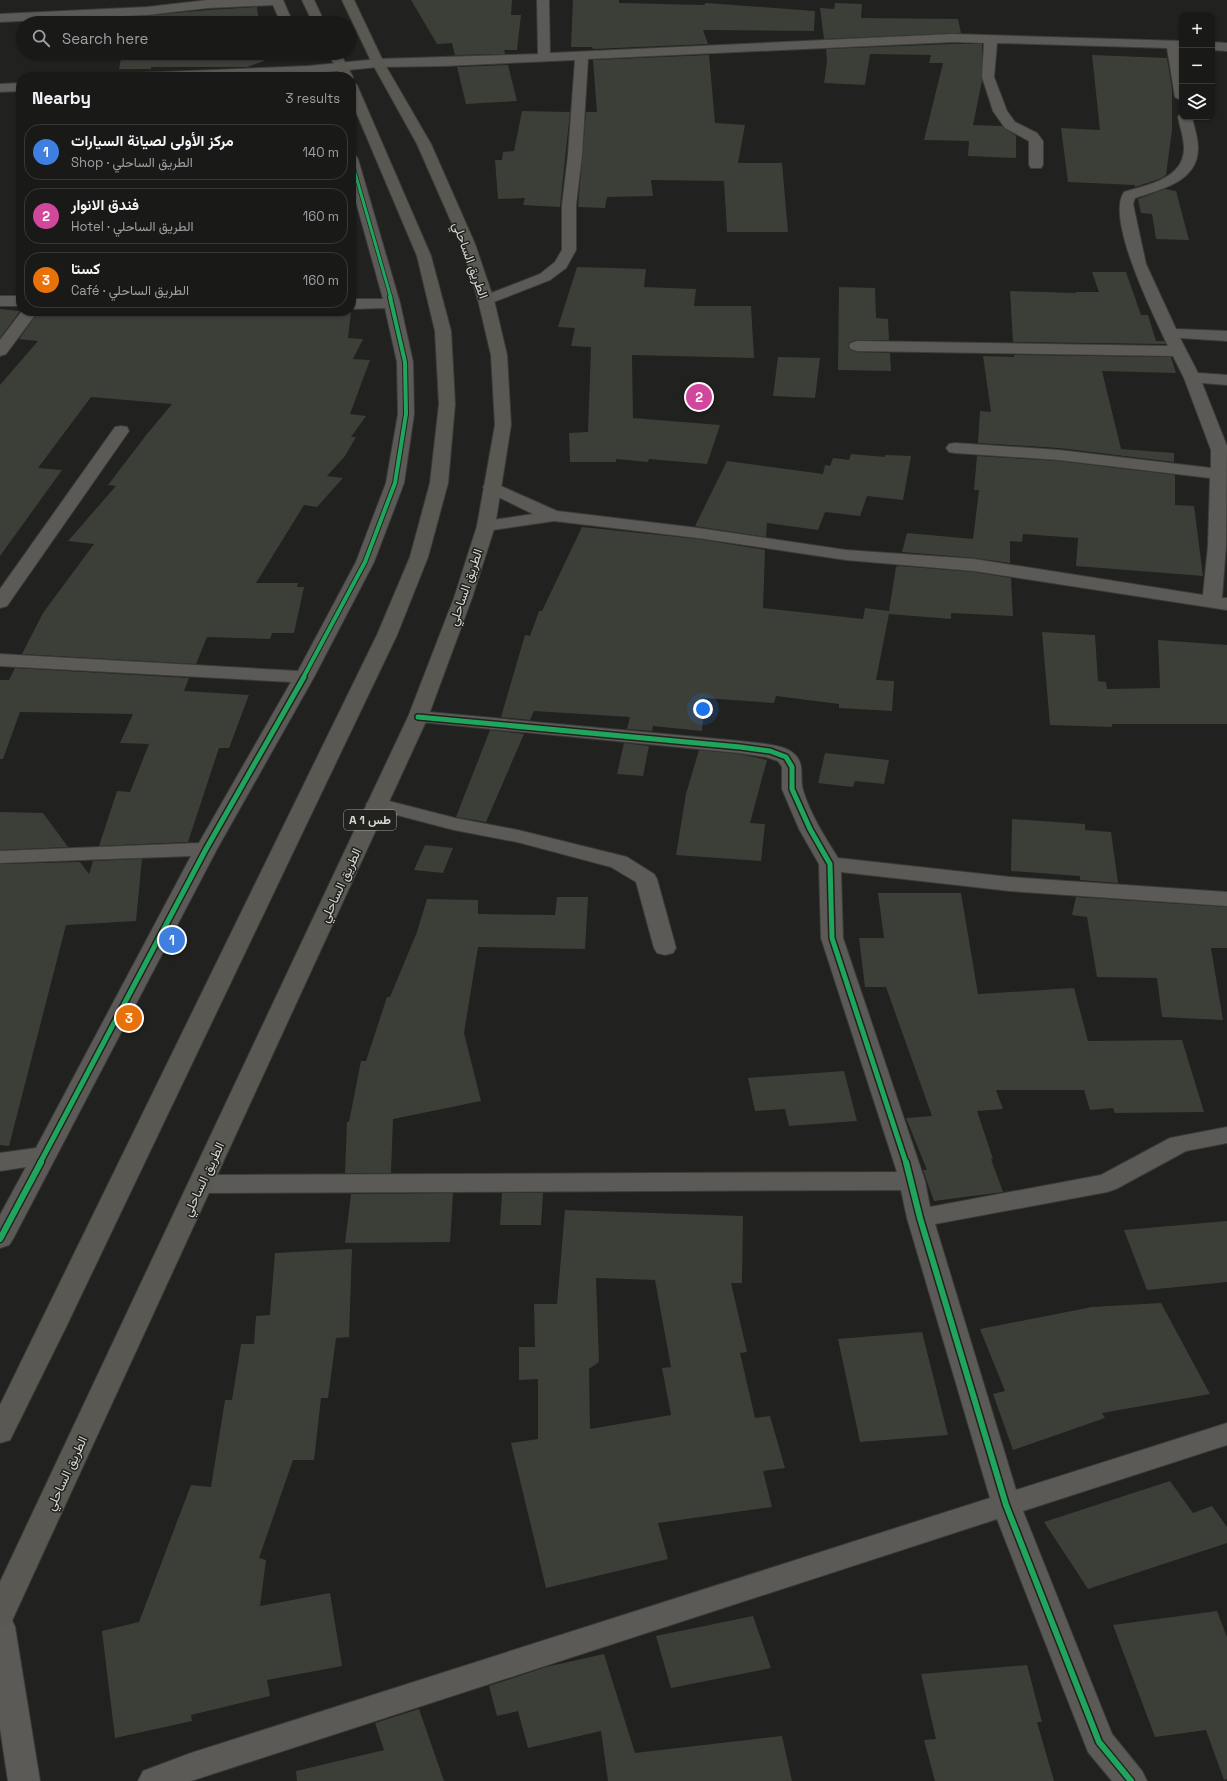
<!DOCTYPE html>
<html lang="en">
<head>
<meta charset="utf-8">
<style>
  body { margin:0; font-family:"Space Grotesk",Vazirmatn,sans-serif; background:#222221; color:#f1f3f6 }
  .controls { position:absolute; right:12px; top:12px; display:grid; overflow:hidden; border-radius:8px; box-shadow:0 1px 3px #0004 }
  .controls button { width:36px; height:36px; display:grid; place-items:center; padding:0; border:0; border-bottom:1px solid #373837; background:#191918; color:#f1f3f6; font:20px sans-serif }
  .you { position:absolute; left:703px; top:709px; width:14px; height:14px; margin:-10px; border:3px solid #fff; border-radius:50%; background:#1a73e8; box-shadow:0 0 0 6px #1a73e833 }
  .badge { display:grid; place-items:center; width:26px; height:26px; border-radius:50%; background:#8c9099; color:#fff; font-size:13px; font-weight:700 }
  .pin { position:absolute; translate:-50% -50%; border:2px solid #fff; box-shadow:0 1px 4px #0006 }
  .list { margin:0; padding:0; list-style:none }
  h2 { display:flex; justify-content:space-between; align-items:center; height:52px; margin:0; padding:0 16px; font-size:17px }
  h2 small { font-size:13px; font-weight:400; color:#9fa0a2 }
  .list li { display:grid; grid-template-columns:26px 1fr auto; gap:12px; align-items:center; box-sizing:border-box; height:56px; margin:0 8px 8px; padding:0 8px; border:1px solid #373837; border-radius:16px }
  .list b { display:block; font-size:15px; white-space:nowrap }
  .list p { margin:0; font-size:13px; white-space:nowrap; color:#9fa0a2 }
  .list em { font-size:13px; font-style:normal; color:#9fa0a2 }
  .icon { flex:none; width:22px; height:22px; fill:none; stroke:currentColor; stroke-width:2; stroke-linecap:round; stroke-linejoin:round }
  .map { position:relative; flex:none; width:1227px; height:1781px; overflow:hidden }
  .search { position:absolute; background:#191918; box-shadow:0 1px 3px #0004; left:16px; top:16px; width:340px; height:44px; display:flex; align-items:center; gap:10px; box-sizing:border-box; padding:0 14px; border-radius:22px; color:#9fa0a2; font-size:15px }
  .panel { position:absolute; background:#191918; box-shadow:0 1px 3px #0004; left:16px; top:72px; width:340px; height:244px; border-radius:16px }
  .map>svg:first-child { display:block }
  .building { fill:#3c3f38; fill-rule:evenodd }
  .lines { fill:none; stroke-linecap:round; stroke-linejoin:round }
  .minor-casing { stroke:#3b3b39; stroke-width:2 }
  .highway-casing { stroke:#3b3b39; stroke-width:2 }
  .minor { fill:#5c5a56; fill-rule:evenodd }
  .highway { fill:#5a5853; fill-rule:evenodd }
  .cycleway-far3-casing { stroke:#22221f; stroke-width:4.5 }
  .cycleway-far2-casing { stroke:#22221f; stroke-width:6 }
  .cycleway-far1-casing { stroke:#22221f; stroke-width:8 }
  .cycleway-casing { stroke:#22221f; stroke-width:9 }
  .cycleway-far3 { stroke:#20a55d; stroke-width:3 }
  .cycleway-far2 { stroke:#20a55d; stroke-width:4 }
  .cycleway-far1 { stroke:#20a55d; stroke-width:5 }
  .cycleway { stroke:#20a55d; stroke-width:6 }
  .labels { text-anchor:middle; stroke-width:3; stroke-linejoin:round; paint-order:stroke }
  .shield { fill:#22221f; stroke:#a1a19f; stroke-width:1 }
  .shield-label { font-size:12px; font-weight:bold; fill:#d8d8d6 }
  .street-label { font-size:13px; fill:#d8d8d6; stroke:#22221f }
</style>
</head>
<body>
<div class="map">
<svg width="1227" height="1781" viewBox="0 0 1227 1781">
  <rect width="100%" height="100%" fill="#212120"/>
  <path class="building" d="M411 0H512L511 15H521L517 50H504L505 54 455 55 452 43 437 44Z
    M573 0H619V3L704 5 706 3 815 11 814 31 703 30 708 44 593 49 592 47H571Z
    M835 3 862 4 861 18 958 19 961 33 824 39 820 8 834 9Z
    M257 7 259 23H129L131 17 208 10Z
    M953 44H982V81L973 125 1002 126 1016 136V158L968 156 969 141 924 140 943 63H929L931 55 870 54 865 85 824 83 827 62 826 49Z
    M122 53H263L264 61 247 67H151V69H119Z
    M709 55 715 123 745 125 738 163H782L788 232H727L724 181 651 180 653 196 607 197 605 208 578 207 586 112H597L593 60Z
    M1092 55 1167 58 1172 89V130L1166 175 1162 178 1135 187V185L1068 182 1061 128 1100 130Z
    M508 65 517 101 466 104 457 67Z
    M522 111 570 112 560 207 523 205 525 198 498 199 495 160H502L503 152 514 151Z
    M1165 189 1176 191 1189 240 1156 239 1152 214 1141 213 1138 199Z
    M577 267 646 269 644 287 696 289 694 306H751L754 358 632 355 633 418 720 425 707 464 649 459 648 462 616 459V462H570L569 433 588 432 591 347 571 346 575 328 558 327Z
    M1092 272H1126L1141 315H1148L1156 341H1164L1166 344 1013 342 1010 291 1076 293V292H1099Z
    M839 287 875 288 876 318 888 319 889 340H857L850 342 848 347 851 350 857 352 890 353 891 371 838 370Z
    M0 309 20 311 0 338Z
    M39 311H194L193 313 252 315V311H351L348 338 363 339 353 359 370 360 350 414 366 416 351 437H356L345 456 327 476 343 478 317 507 304 505 256 583H298L297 587H304L294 633H272L270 639 207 637 196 664 22 654 43 613 94 544 68 541 116 486 108 485 147 434 172 404 91 397 38 468 62 470 0 556V385L38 341 19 339Z
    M1014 355 1171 357 1176 373 1102 371 1121 449 1174 453V462L1059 448 978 443 980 411 991 412 983 356 1014 357Z
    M778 357 820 358 815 398 773 396Z
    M851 454 885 457V455L911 456 903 500 867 496 860 516 825 512 818 530 767 523 766 537 695 526 727 461 823 474 825 465 830 466 833 458 849 460Z
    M977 456 1059 461 1175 475V505L1194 506 1203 576 1076 566 1078 538 1023 534 1022 542 1010 541V563L974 558 902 552 907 533 973 539 979 490H974Z
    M582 527 698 539 765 550 763 608 863 619 865 608 889 611 896 567 899 566 974 572 1011 578 1013 616 951 613V619L889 614 876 680 894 681 892 711 839 708V704L776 696 774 703 705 698 702 731 653 726 652 731 627 729 630 717 534 711 530 720 501 717 525 635 530 636 539 611H542Z
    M1042 632 1095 635 1098 681 1106 682 1107 689 1160 688 1158 640 1227 645V724H1112V727L1050 725Z
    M15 668 189 678 184 691 249 695 229 748H219L188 842 99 846 117 791 130 792 149 744 120 743 133 714 20 712 3 759H0V680H9Z
    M490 730 524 734 486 822 456 817Z
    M624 743 649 746 643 776 617 774Z
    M699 750 740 754 767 760 750 823 765 824 761 861 676 855 686 794Z
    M825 753 889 760 884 784 855 781 853 787 818 783Z
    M0 812 43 813 68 847 0 850Z
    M1012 819 1085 824V830L1111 832 1118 883 1080 880V876L1011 871Z
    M425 845 453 848 443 873 414 870Z
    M142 859 136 921 66 925 9 1146 0 1145V864L80 862 89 874 93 861Z
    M878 893H961L978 994 1074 988 1088 1041 1182 1040 1204 1112 1115 1113 1113 1108 1090 1110 1084 1090H996L1003 1109 977 1111 993 1159H991L1003 1192 934 1201 923 1170H927L906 1118 932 1116 886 987H865L859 938H884Z
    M557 897H588L585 949 478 947 464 1033 481 1101 393 1119 391 1173H345L347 1122H349L361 1061H366L387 997H390L417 932 427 899 478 900V914L555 915Z
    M1076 897 1227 907V948H1211L1223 1020 1162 1017 1157 978 1097 977 1087 917 1072 915Z
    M844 1071 857 1121 789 1126 785 1109 755 1111 748 1078Z
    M453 1193 450 1242 345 1243 351 1194Z
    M502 1193H543L541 1225H500Z
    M565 1210 743 1216 742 1283H731L747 1352 740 1353 755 1418 770 1416 785 1468 763 1471 772 1507 658 1523 668 1559 546 1588 511 1443 538 1439V1379L519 1380V1347H535L534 1304H557ZM596 1278 655 1280 671 1367 662 1368 671 1415 590 1429 589 1369 599 1362Z
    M1227 1221V1282L1147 1290 1124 1230Z
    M352 1249 349 1337 336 1338 328 1398H321L314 1460H293L259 1558 266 1560 260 1606 330 1593 342 1666 267 1680 270 1696 191 1715 192 1721 115 1738 102 1631 139 1622 191 1485 211 1487 225 1400H232L241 1344H254L256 1316 270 1315 275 1253Z
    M1161 1303 1210 1394 1102 1413 1105 1418 1013 1450 993 1394 1005 1391 980 1329 1092 1307Z
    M922 1332 948 1435 860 1442 838 1339Z
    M1170 1481 1193 1513 1212 1506 1227 1527V1543L1088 1589 1044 1522Z
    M1217 1611 1227 1637V1779L1224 1780 1206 1730 1155 1737 1113 1625Z
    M753 1616 771 1668 671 1688 656 1636Z
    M604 1654 635 1753 782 1736 792 1781H608L601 1731 528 1748 518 1711 497 1716 489 1686 546 1667Z
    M1027 1665 1042 1722H1037L1054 1781H935L924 1740 936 1739 921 1674Z
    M419 1709 444 1781H297L296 1771 384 1750 375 1723Z"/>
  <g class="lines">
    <g class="minor-casing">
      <path id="minor" d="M208 0H283L293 23H281L273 5 208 8 147 15 0 22V14L147 7Z
        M537 0H549L550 53 953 34 1182 41V49H1180L1182 60V101L1175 97 1167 48 997 43 994 77 1007 111 1015 122 1037 133 1043 141V165L1041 168H1031L1029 165V141L1005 128 993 111 982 77 984 43 953 42 588 59 582 155 576 205V250L566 268 550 280 486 305 481 303 478 300 481 297 540 274 555 262 562 250V205L568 155 575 60 445 66 378 67 308 74 232 77H133L139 73 308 66 378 59 538 54Z
        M1212 42 1227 43V51L1212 50Z
        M21 83V91L0 92V84Z
        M1180 114H1182V117H1192C1194 127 1198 137 1198 148 1198 182 1161 189 1135 198L1133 204 1146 264 1176 329 1227 331V341L1180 338 1198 373 1227 375V385L1202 383 1227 446 1226 546 1222 598H1227V610L974 571 846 560 698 538 554 521 486 531 480 530 477 526 480 522 486 521 533 514 486 491 483 487 486 483 492 482 557 511 698 528 846 550 974 559 1203 595 1208 546 1210 478 1059 460 955 453 949 452 946 448 949 444 955 443 1059 450 1211 468V450L1184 378 1173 356 857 351 851 349 849 346 851 343 857 341 1168 346C1155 318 1105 219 1124 192 1147 185 1184 179 1184 148 1184 138 1180 127 1178 117Z
        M351 155 356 156 358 159 400 303 413 362 414 414 404 483 374 562 314 677 217 849 13 1239 9 1245 0 1248V1215L26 1167 0 1171V1153L36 1148 191 856 0 863V851L199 843 291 682 0 666V654L298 671 356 562 386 483 398 414 397 362 385 308 351 309V299H383L351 184Z
        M0 296H21V306H0Z
        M22 311H38L6 354 0 356V340Z
        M121 426 127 427 129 431 7 606 0 608V589L115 427Z
        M418 711 740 741C754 743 783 744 793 753 806 763 799 777 803 790 810 814 825 837 838 858L1010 877 1227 892V906L1010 891 841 872 843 938 925 1181 930 1207 1101 1175 1170 1138 1227 1127V1143L1186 1151 1116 1189 1107 1192 935 1224 1016 1490 1227 1423V1445L1023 1511 1112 1734 1142 1771 1147 1781H1112L1088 1752 997 1519 191 1781H138L143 1771 191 1753 990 1498 907 1218 901 1190 201 1193 192 1190 188 1184 192 1178 201 1175 897 1172 821 938 819 864 799 829 782 789V767L778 761 766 757 740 753 411 721 408 717 411 713Z
        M377 798 455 818 518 830 627 857 654 874 657 879 676 948 673 953 665 955 657 953 654 948 636 882 611 867 517 842 454 830 370 808 366 804 370 800Z
        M0 1614 11 1618 15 1627 40 1781H8L0 1728Z"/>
    </g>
    <g class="highway-casing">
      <path id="highway" d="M302 0H314L325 23H313Z
        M342 0H354L384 63 431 144 475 244 494 300 507 355 511 425 495 526 472 598 428 717 15 1614 11 1623 0 1626V1582L408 717 454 598 477 526 495 425 491 355 478 300 461 244 417 144 372 63Z
        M328 53H340L353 77 352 80 351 77H341Z
        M351 81 357 85 431 256 451 331 455 404 448 483 428 557 397 635 66 1327 10 1440 0 1443V1405L377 635 410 557 430 483 439 404 435 331 417 256 351 100Z"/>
    </g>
    <use href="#minor" class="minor"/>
    <use href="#highway" class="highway"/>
    <g class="cycleway-far3-casing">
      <path id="cycleway-far3" d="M351 159 391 298"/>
    </g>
    <g class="cycleway-far2-casing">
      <path id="cycleway-far2" d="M303 678 365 562 395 483 406 414 405 362 390 297"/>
    </g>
    <g class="cycleway-far1-casing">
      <path id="cycleway-far1" d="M418 717 740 747 770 751 786 757 792 767V789L810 829 830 864 832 938 906 1163
        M40 1163 206 849 304 677"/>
    </g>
    <g class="cycleway-casing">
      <path id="cycleway" d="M906 1162 920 1218 1006 1505 1099 1742 1131 1781
        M0 1239 41 1162"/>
    </g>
    <use href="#cycleway-far3" class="cycleway-far3"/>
    <use href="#cycleway-far2" class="cycleway-far2"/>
    <use href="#cycleway-far1" class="cycleway-far1"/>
    <use href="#cycleway" class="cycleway"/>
  </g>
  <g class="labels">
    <rect class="shield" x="344" y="810" width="52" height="20" rx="3"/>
    <g class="shield-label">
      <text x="370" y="824">A 1 طس</text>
    </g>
    <g class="street-label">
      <text transform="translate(471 260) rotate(70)" y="5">الطريق الساحلي</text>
      <text transform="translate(465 587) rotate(-71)" y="5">الطريق الساحلي</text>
      <text transform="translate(340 885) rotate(-65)" y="5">الطريق الساحلي</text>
      <text transform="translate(203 1179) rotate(-65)" y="5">الطريق الساحلي</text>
      <text transform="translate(66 1473) rotate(-65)" y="5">الطريق الساحلي</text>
    </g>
  </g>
</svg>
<div class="controls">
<button>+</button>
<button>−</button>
<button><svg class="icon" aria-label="layers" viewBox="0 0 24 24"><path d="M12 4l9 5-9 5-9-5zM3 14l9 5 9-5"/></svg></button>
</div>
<div class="you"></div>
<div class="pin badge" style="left:172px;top:940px;background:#3f7fe0">1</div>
<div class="pin badge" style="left:699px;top:397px;background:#d1479c">2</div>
<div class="pin badge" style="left:129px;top:1018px;background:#e8710a">3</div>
<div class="search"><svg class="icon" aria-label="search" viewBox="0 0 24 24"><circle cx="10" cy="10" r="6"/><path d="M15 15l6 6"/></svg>Search here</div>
<section class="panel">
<h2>Nearby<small>3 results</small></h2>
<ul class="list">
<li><span class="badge" style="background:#3f7fe0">1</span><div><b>مركز الأولى لصيانة السيارات</b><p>Shop · الطريق الساحلي</p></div><em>140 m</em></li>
<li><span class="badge" style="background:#d1479c">2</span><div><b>فندق الانوار</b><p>Hotel · الطريق الساحلي</p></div><em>160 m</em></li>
<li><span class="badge" style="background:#e8710a">3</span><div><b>كستا</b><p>Café · الطريق الساحلي</p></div><em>160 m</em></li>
</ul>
</section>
</div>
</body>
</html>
